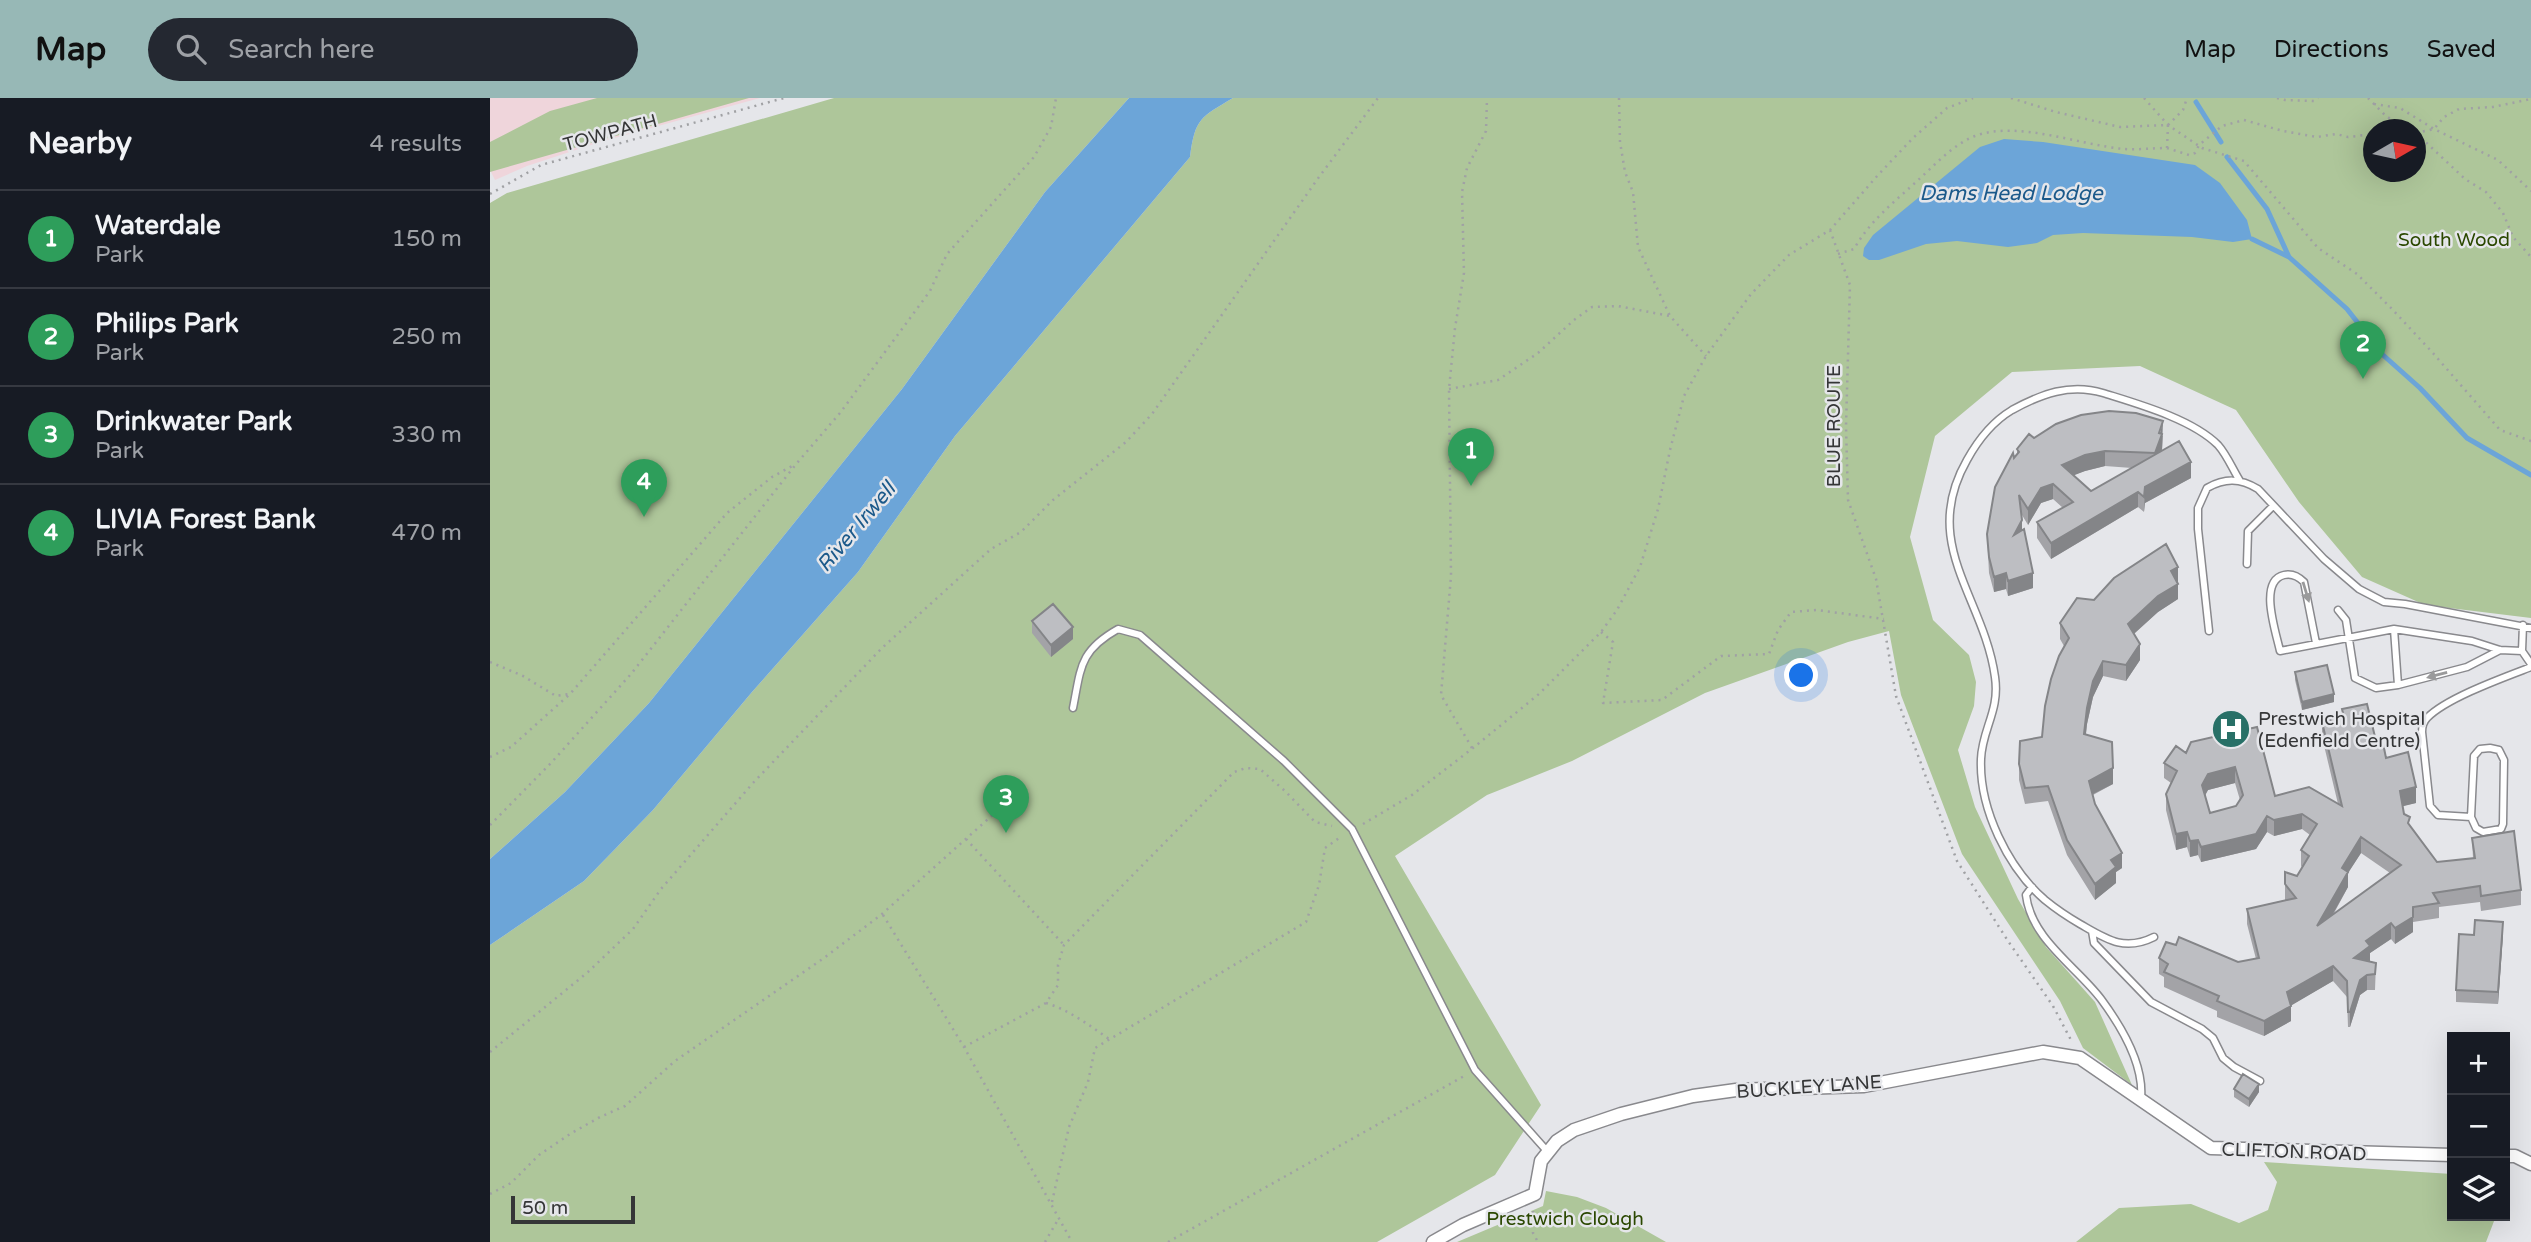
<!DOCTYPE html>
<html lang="en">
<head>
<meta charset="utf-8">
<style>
  body { margin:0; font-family:"Varela Round",sans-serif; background:#242831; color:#f1f3f6 }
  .controls { position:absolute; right:21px; bottom:21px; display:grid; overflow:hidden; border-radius:0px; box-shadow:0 7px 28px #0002 }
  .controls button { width:63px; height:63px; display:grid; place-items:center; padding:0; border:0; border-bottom:2px solid #363941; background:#171b24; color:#f1f3f6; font:35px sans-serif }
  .compass { position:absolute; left:1873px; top:21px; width:63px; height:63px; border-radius:50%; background:#171b24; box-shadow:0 7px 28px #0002; rotate:81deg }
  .scale { position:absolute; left:21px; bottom:18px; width:124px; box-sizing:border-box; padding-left:7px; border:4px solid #353637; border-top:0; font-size:19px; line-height:24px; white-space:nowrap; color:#353637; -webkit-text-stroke:5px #e5e6ea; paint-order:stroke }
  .you { position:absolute; left:1312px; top:578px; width:24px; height:24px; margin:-18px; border:5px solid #fff; border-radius:50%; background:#1a73e8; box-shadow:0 0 0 10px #1a73e833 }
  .badge { display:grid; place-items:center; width:46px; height:46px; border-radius:50%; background:#97b8b6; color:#fff; font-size:23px; font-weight:700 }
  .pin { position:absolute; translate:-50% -58px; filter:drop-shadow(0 2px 4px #0008) }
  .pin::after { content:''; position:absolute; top:37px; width:24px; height:21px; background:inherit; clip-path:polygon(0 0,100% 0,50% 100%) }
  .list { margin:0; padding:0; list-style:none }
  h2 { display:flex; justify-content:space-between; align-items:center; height:91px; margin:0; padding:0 28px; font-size:30px }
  h2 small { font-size:23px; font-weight:400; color:#9ea1a6 }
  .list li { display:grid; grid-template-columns:46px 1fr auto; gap:21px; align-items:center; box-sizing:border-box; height:98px; padding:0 28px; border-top:2px solid #363941 }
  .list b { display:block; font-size:26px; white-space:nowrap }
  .list p { margin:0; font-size:23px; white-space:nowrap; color:#9ea1a6 }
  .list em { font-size:23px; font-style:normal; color:#9ea1a6 }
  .icon { flex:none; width:38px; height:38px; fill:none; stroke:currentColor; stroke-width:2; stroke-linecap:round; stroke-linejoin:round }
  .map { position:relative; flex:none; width:2041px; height:1144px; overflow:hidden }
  header { display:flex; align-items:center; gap:42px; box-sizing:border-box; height:98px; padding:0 35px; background:#97b8b6; color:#111 }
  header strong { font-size:33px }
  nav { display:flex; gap:38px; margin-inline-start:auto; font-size:24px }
  .search { width:490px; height:63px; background:#242831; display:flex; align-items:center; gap:18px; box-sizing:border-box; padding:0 24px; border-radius:38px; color:#9ea1a6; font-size:26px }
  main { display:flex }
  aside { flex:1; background:#171b24 }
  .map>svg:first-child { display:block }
  .industrial { fill:#efd5db }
  .green { fill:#aec69a; fill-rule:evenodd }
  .water { fill:#6ca5d8 }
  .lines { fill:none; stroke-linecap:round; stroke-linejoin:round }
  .stream { stroke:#6ca5d8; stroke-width:5 }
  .lane-casing { stroke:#89898d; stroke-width:9 }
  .street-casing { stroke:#89898d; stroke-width:15 }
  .path { stroke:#a0a1a4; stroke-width:2.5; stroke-dasharray:2 5; stroke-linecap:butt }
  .lane { stroke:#fff; stroke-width:6 }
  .street { stroke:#fff; stroke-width:12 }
  .wall { fill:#a3a3a7; fill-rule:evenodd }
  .shaded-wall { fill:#848588 }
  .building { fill:#bdbec2; stroke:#848588; stroke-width:2; fill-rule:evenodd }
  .oneway { fill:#9a9a9b }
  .labels { text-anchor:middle; stroke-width:5; stroke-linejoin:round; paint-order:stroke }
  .street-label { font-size:19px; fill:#353637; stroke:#e5e6ea }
  .park-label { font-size:19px; fill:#2b4800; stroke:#e5e6ea }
  .poi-label { font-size:19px; fill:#353637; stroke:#e5e6ea; text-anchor:start }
  .water-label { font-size:21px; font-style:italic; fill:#1b598a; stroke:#e5e6ea }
</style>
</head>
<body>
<header>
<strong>Map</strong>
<div class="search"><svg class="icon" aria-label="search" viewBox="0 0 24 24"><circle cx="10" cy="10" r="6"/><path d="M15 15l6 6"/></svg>Search here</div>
<nav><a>Map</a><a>Directions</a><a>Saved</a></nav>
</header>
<main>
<aside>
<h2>Nearby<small>4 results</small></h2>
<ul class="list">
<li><span class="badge" style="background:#2e9e5b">1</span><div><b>Waterdale</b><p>Park</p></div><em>150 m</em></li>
<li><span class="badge" style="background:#2e9e5b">2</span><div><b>Philips Park</b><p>Park</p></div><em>250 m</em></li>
<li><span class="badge" style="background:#2e9e5b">3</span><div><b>Drinkwater Park</b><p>Park</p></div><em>330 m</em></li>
<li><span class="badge" style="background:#2e9e5b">4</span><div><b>LIVIA Forest Bank</b><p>Park</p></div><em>470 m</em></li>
</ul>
</aside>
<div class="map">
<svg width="2041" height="1144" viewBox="0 0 2041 1144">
  <rect width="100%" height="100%" fill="#e5e6ea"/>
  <path class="industrial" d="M0 0H270L110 44 37 68 5 82 0 72Z"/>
  <path class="green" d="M107 0H259L0 74V44L60 13Z
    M344 0H639L555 94 412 291 159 605 75 694 0 761V105L17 95Z
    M743 0H2041V520L1935 507 1872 479 1809 404 1746 312 1650 268 1522 274 1445 338 1420 439 1443 522 1479 557 1486 584 1484 608 1468 652 1485 709 1528 801 1556 849 1605 904 1642 987 1593 950 1570 903 1472 756 1411 597 1399 533 1358 544 1215 595 1082 663 997 697 905 758 1051 1007 1005 1077 887 1144H0V847L94 783 163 712 262 594 368 474 465 338 700 59C705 20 711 19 743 0ZM1884 32H1926V74H1884Z
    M1774 1064 1962 1076V1118H2006L1996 1144H1586L1629 1110 1701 1106 1749 1125 1778 1112 1787 1084Z
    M1056 1093 1087 1099 1116 1110 1176 1144H967L1053 1108Z"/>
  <path class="water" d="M639 0H743C711 19 705 20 700 59L465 338 368 474 262 594 163 712 94 783 0 847V761L75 694 159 605 412 291 555 94Z
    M1514 41 1553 44 1705 67 1730 85 1757 122 1762 141 1743 144 1702 139 1593 135 1563 137 1547 145 1518 149 1467 143 1436 146 1389 162H1379L1373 158 1374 150 1383 137 1490 49Z"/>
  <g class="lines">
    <path class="stream" d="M1706 4 1731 44
      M1737 59 1777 111 1799 159 1857 211 1893 257 1930 290 1977 340 2041 377
      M1762 141 1799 159"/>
    <g class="lane-casing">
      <path id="lane" d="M1757 466 1758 433 1783 408
        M1848 512 1856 522 1865 580 1886 590 1908 587
        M1904 531 1908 587 1977 569 2010 552
        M1719 533 1708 431V410L1717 390C1735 380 1750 380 1768 391L1834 461 1869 491 1894 504 1915 506 2041 530
        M1826 545 1814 484C1808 478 1802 475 1794 477 1768 483 1786 534 1790 553L1904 531 1982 543 2010 552 2032 553 2041 566
        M2032 553 2033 527
        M583 610C591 570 589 553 628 531L650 537 794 663 862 731 985 972 1057 1053
        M2000 650 2009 652 2014 662 2013 726 2011 731 1993 734 1986 730 1981 719 1984 658 1990 651Z
        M1981 719 1948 717 1940 708 1932 634C1932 628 1933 624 1937 620 1956 600 2015 579 2041 569
        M1542 789 1536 797C1541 841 1587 869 1611 901 1631 928 1654 966 1651 1000
        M1602 833 1604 845 1661 904 1712 931 1723 940 1733 960 1744 969 1770 983
        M1664 839C1634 854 1616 841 1590 826 1578 819 1566 811 1555 802 1518 770 1489 711 1491 661 1492 631 1510 613 1505 579 1494 499 1429 446 1477 362 1488 342 1502 324 1522 312 1551 296 1580 285 1613 295 1648 306 1702 321 1728 347 1737 357 1743 372 1750 383"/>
    </g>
    <g class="street-casing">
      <path id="street" d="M2015 1058H2025L2041 1066
        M943 1144 973 1127 1045 1096 1051 1063 1067 1043 1084 1032 1131 1016 1203 998 1246 992 1374 988 1553 954 1590 960 1721 1050 1962 1057"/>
    </g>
    <path class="path" d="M1129 0 1130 44 1135 74 1143 94 1148 149 1180 218 1216 258
      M1521 0 1566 14 1630 29 1678 27
      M1654 0 1678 27 1712 50 1754 63 1828 150 1867 176 1902 211 1942 254 2010 332 2041 343
      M1787 0 1795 2 1824 3 1828 0
      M1878 0 1896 18 1917 32
      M1884 6 1910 10 1944 31 2008 62 2041 93
      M1678 27 1693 12 1697 0
      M1926 35 1975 81 1996 94 2013 115 2023 139 2041 159
      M1926 35 1944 31 1954 19 1969 11 2003 9 2041 1
      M1677 50 1699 57 1705 55 1709 47 1732 28 1754 22 1793 33 1827 39 1846 36 1858 39 1884 36
      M0 96 51 67 294 0
      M1340 132 1360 187 1356 328 1358 402 1386 481 1406 598 1467 763 1518 843 1563 908 1581 942
      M1348 156 1364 151C1379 124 1403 105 1426 84 1444 68 1462 47 1485 38 1528 22 1589 47 1634 51 1648 52 1662 50 1677 50L1678 27
      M959 291 1008 282 1048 255 1084 222 1102 209 1128 208 1180 218
      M1111 534 1123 544 1113 605 1172 602 1231 558 1279 556 1288 532 1301 514 1327 512 1394 521
      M0 564 33 578 66 598 79 596
      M982 650 951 597 961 478 959 291 965 230 974 175 972 94 977 70 996 33 997 0
      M0 659 21 649 80 596 237 415 282 379 304 367
      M873 726 922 697 983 650 1049 596 1111 534 1127 512 1150 469 1168 411 1180 352 1194 298 1216 258 1261 196 1299 157 1340 132 1388 77 1423 40 1457 10 1483 0
      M0 727 61 665 141 576 307 365 350 315 440 193 457 156 544 59 561 29 566 0
      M476 741 574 847
      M393 817 474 949 582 1144
      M556 905C579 912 599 927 619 941
      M474 949 556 905 568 887V867L574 847 744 674 756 670 770 671 795 693 825 724 842 728
      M0 954 98 874 143 831 171 791 263 685 392 550 501 451 531 434 563 402 636 344 662 316 829 79 888 0
      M0 1096 21 1085 49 1057 80 1036 110 1019 135 1008 185 963 334 860 392 816 535 688
      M562 1104 579 1029 598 984 605 950 816 824 829 787 835 750 852 738
      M1043 1113V1135L1048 1144
      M555 1144 569 1120
      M678 1144 976 977"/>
    <use href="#lane" class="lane"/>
    <use href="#street" class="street"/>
  </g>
  <path class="wall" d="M1673 338 1672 353 1701 380 1655 405 1654 414 1648 409 1561 461 1547 440V424L1573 410 1563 401 1551 405 1538 427 1532 417V432L1543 490 1518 498 1516 491 1504 494 1499 475 1497 436 1527 357V351L1544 340ZM1615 368 1642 370 1601 393 1583 377 1595 373Z
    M1688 485V501L1668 514 1644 536 1650 562 1636 583 1613 578 1603 599 1597 626 1596 636 1623 686 1603 697 1605 706 1632 770 1626 774V785L1605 802 1577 757 1558 703 1535 706 1529 682V666L1552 639 1574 548 1570 541V525L1604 502Z
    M542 523 583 541 561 559 542 535Z
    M1805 574 1844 604 1812 612 1805 582Z
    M1852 611 1887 647 1926 705 1912 708 1914 716 1920 728 1947 764 1983 760 1982 740 2031 792V807L1991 813 1990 804 1949 809V820L1923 824V834L1905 846 1901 841 1880 855V863L1886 865 1885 892H1877L1870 897 1860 929H1858L1857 899 1843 883 1801 907V923L1774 938 1727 919V913L1674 889V879L1669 876V860L1748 864 1766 861 1757 826V811L1795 802V786L1807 778 1812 769 1811 768V752L1820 737 1812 731 1784 738 1777 734 1766 751 1711 764 1708 757 1700 759 1697 749 1686 752 1676 712V696L1681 685 1674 680V665L1696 655 1767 629 1785 698 1848 706 1832 639V624L1852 619ZM1745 685 1750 702 1746 708 1720 715 1715 698 1718 692ZM1871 755 1900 775 1843 817 1858 789V775Z
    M2013 836 2008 906 1966 904V892L1984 837Z
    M1744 991 1769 994 1759 1009 1744 999Z"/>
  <path class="shaded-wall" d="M1673 323 1672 351 1665 371V355Z
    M1615 353V368L1595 373 1572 382V367L1595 357Z
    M1701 364V380L1655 405 1654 414 1655 389Z
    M1563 386V401L1551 405 1538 427V411L1551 390Z
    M1648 394V409L1561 461V445Z
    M1532 422V438L1524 437Z
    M1688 469V485L1681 489V473Z
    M1516 475V491L1504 494V479Z
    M1543 475V490L1518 498V483Z
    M1688 486V501L1668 514 1638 541V526L1668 498Z
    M583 529V541L561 559V547Z
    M1650 546V562L1636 583V567Z
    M1613 563V578L1603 599 1597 626 1594 652V636L1597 610 1603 583Z
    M1844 596V604L1812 612V604Z
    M1745 669V685L1718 692 1712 702V687L1718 676Z
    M1623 670V686L1599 698V683Z
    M1926 689V705L1910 709V693Z
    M1812 716V731L1784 738V722Z
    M1777 718V734L1766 751 1711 764V749Z
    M1697 734V749L1686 752V736Z
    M1871 739V755L1858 775V789L1827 844V828L1852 770Z
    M1708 742V757L1700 759V743Z
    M1632 755V770L1626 774V785L1605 802V786L1621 762Z
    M1923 819V834L1905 846V830Z
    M2013 824V836L2008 906V894Z
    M1901 825V841L1880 855V863L1864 860 1876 843Z
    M1843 868V883L1797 910V894Z
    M1877 877V892L1870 897 1860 929V914L1870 882Z
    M1801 908V923L1774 938V923Z
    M1769 986V994L1759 1009V1001Z"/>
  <path class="building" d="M1619 313 1646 315 1673 323 1669 335 1672 336 1665 355 1615 353 1595 357 1572 367 1601 393 1689 343 1701 364 1655 389 1654 399 1648 394 1561 445 1547 424 1583 404 1563 386 1551 390 1538 411 1529 397 1532 422 1524 437 1534 431 1543 475 1518 483 1516 475 1504 479 1499 459 1497 436 1505 389 1523 355 1524 360 1529 354 1527 351 1539 336 1544 340 1566 326 1591 317Z
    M1676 446 1688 469 1681 473 1688 486 1668 498 1638 526 1650 546 1636 567 1613 563 1603 583 1597 610 1594 636 1622 644 1623 670 1599 683 1605 706 1632 755 1621 762 1626 769 1605 786 1577 742 1558 688 1535 690 1529 666 1530 643 1552 639 1555 608 1561 581 1569 558 1579 540 1570 525 1587 500 1604 502 1624 480Z
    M563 506 583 529 561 547 542 523Z
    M1837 567 1844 596 1812 604 1805 574Z
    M1877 606 1887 647 1893 645 1896 660 1918 654 1926 689 1910 693 1914 716 1920 719 1918 725 1947 764 1985 760 1982 740 2024 733 2031 792 1991 798 1990 788 1943 795 1949 805 1923 809V819L1905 830 1901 825 1876 843 1880 848 1864 860 1886 865 1885 876 1877 877 1870 882 1860 914H1858L1857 883 1843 868 1797 894 1801 908 1774 923 1727 903 1729 898 1674 874 1678 866 1669 860 1676 844 1686 847 1689 839 1748 864 1769 860 1757 811 1806 800 1795 786V774L1807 778 1819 758 1811 752 1827 726 1812 716 1784 722 1777 718 1766 736 1711 749 1708 742 1700 743 1697 734 1686 736 1676 696 1687 673 1674 665 1686 648 1696 655 1701 644 1767 629 1785 698 1819 689 1852 708 1832 624 1854 619 1852 611ZM1745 669 1753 697 1746 708 1720 715 1712 687 1718 676ZM1871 739 1911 767 1827 828 1858 774 1852 770Z
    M1985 822 2013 824 2008 894 1966 892 1969 836 1984 837Z
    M1753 976 1769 986 1759 1001 1744 991Z"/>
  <defs><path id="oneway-solid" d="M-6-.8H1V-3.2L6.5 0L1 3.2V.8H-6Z" transform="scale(1.75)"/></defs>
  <g class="oneway">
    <use href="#oneway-solid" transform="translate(1816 494) rotate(73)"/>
    <use href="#oneway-solid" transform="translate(1947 577) rotate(165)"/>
  </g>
  <defs>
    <g id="hospital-disc" transform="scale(2.0125)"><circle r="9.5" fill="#287067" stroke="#e5e6ea"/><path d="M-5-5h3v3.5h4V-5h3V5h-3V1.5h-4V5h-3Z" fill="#fff"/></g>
  </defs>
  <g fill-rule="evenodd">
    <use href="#hospital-disc" x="1741" y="631"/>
  </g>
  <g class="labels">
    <g class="street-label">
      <text transform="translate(120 34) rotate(-15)" y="7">TOWPATH</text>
      <text transform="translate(1343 328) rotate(-90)" y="7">BLUE ROUTE</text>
      <text transform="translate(1319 988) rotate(-4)" y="7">BUCKLEY LANE</text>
      <text transform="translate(1804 1053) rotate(2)" y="7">CLIFTON ROAD</text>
    </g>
    <g class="park-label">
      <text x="1964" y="148">South Wood</text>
      <text x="1075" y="1127">Prestwich Clough</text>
    </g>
    <g class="poi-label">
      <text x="1768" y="627">Prestwich Hospital<tspan x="1768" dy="22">(Edenfield Centre)</tspan></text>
    </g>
    <g class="water-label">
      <text x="1521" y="102">Dams Head Lodge</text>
      <text transform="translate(366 429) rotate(-50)" y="7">River Irwell</text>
    </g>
  </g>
</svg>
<div class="controls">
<button>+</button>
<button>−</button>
<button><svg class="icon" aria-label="layers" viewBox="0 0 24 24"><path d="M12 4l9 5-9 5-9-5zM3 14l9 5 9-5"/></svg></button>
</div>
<svg class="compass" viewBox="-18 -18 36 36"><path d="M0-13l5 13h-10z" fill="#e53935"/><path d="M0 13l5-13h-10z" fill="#9ea1a6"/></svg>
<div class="scale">50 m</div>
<div class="you"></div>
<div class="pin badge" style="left:981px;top:388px;background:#2e9e5b">1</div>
<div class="pin badge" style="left:1873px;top:281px;background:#2e9e5b">2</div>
<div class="pin badge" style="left:516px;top:735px;background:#2e9e5b">3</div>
<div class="pin badge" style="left:154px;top:419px;background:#2e9e5b">4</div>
</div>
</main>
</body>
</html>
